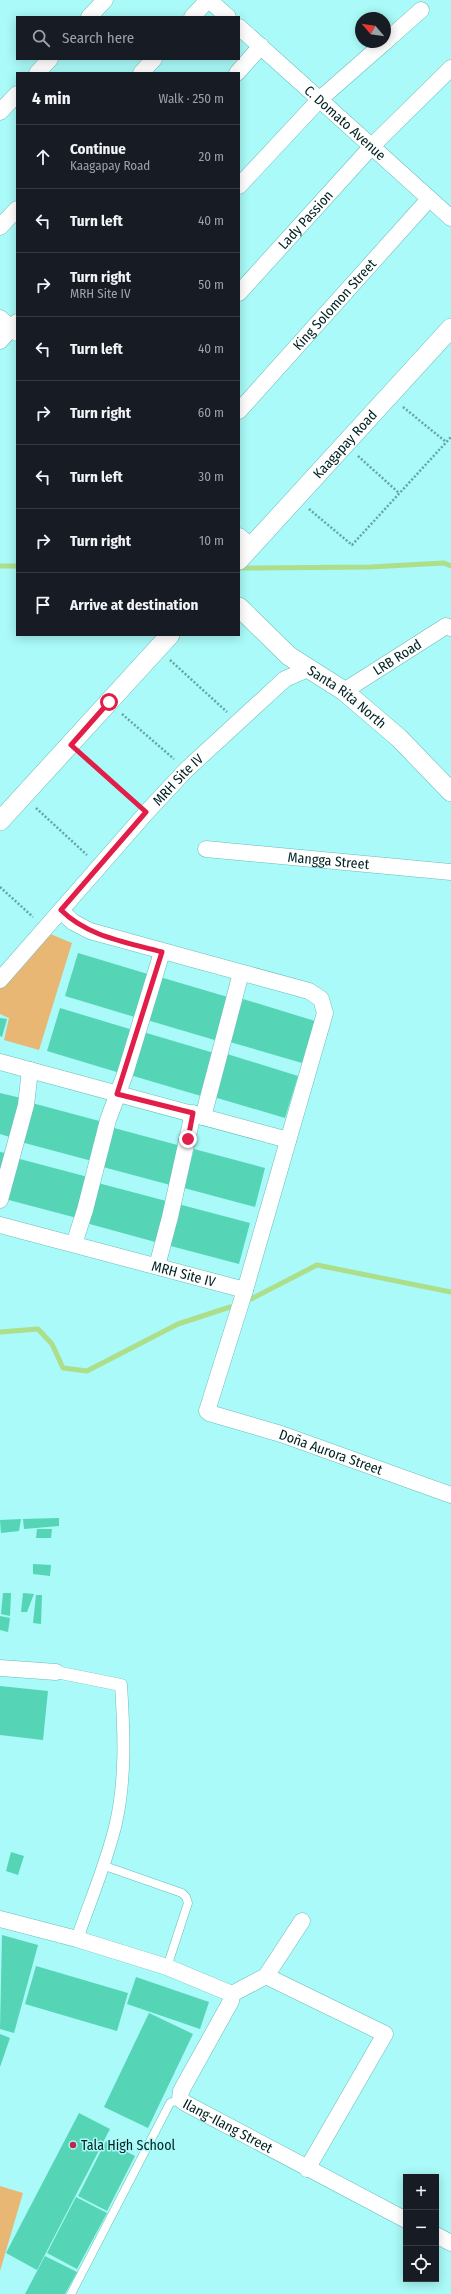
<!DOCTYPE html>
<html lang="en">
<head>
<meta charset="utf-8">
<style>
  body { margin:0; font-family:"Fira Sans Condensed",sans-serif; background:#242831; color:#f1f3f6 }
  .controls { position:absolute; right:12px; bottom:12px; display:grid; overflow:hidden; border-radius:0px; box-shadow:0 2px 10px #0003 }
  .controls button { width:36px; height:36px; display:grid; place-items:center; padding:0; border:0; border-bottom:1px solid #363941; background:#171b24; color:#f1f3f6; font:20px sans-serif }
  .compass { position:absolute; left:355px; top:12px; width:36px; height:36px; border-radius:50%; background:#171b24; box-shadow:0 2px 10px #0003; rotate:299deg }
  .stop { position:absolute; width:12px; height:12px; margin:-9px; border:3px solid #e11d48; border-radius:50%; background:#fff }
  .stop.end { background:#e11d48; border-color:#fff; box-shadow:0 1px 4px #0008 }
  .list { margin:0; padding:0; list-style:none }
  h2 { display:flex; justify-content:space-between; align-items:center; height:52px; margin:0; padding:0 16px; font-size:17px }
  h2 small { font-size:13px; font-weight:400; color:#9ea1a6 }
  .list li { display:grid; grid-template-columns:26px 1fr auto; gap:12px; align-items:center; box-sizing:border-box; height:64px; padding:0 16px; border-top:1px solid #363941 }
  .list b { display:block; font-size:15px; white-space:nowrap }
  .list p { margin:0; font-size:13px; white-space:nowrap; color:#9ea1a6 }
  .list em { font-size:13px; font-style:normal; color:#9ea1a6 }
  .icon { flex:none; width:22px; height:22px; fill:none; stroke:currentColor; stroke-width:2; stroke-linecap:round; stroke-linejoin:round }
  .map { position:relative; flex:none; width:451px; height:2294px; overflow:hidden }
  .search { position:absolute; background:#171b24; box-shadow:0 2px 10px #0003; left:16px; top:16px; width:224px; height:44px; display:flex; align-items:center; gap:10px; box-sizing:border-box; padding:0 14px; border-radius:0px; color:#9ea1a6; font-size:15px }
  .panel { position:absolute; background:#171b24; box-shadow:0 2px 10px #0003; left:16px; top:72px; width:224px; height:564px; border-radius:0px }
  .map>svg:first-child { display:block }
  .green { fill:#e9b774 }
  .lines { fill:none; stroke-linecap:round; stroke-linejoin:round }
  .stream { stroke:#adde8a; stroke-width:5 }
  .building { fill:#55d5b5 }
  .service-casing { stroke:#6bbcb9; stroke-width:9 }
  .pedestrian-casing { stroke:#6bbcb9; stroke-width:13 }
  .minor-casing { stroke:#6bbcb9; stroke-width:17 }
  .tertiary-casing { stroke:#6bbcb9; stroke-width:20 }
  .path { stroke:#66a4a3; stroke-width:2.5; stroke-dasharray:2 2; stroke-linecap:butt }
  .service { stroke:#fff; stroke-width:8 }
  .pedestrian { stroke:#fff; stroke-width:12 }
  .minor { stroke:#fff; stroke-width:16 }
  .tertiary { stroke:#fff; stroke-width:19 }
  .route { stroke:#e11d48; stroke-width:5 }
  .poi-dot { fill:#ba294b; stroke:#a9faf8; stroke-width:1.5 }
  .labels { text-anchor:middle; stroke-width:3; stroke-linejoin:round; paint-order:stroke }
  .street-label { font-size:14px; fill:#022; stroke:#a9faf8 }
  .poi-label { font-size:14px; fill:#022; stroke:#a9faf8; text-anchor:start }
</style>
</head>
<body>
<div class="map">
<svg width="451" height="2294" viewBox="0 0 451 2294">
  <rect width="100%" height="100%" fill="#a9faf8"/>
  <path class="green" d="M48 933 72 943 39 1050 4 1040 9 1018 0 1014V989Z
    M0 2186 23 2193 0 2271Z"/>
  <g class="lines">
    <path class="stream" d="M0 566H17
      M240 568 370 567 444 563 451 566
      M251 1299 317 1265 451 1292
      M0 1332 38 1329 52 1344 63 1368 87 1371 178 1324 230 1307"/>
  </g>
  <path class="building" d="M78 953 151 975 138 1018 65 996Z
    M160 977 231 998 218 1041 147 1020Z
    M243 999 315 1021 302 1063 230 1042Z
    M60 1008 133 1030 120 1073 47 1051Z
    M0 1018 7 1019 2 1037 0 1036Z
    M143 1032 214 1053 201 1096 130 1075Z
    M227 1054 298 1076 285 1118 214 1097Z
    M0 1093 21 1098 10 1137 0 1134Z
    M32 1103 103 1122 92 1161 21 1142Z
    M114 1128 185 1147 174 1186 103 1167Z
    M194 1149 265 1168 255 1207 184 1188Z
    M0 1152 6 1153 0 1174Z
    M16 1158 88 1177 77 1218 5 1199Z
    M98 1183 170 1202 159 1243 86 1223Z
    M178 1204 250 1223 239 1264 167 1245Z
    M59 1518V1526L24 1529 23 1519Z
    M21 1519 19 1531 1 1533 0 1520Z
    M37 1529H52L51 1538H36Z
    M33 1564 51 1565 50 1576 33 1574Z
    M3 1593H11L10 1616 1 1614Z
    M23 1593 34 1594 27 1612H21Z
    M36 1595H42L41 1624 33 1623Z
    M0 1616 10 1618 8 1632 0 1630Z
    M0 1686 48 1691 43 1740 0 1735Z
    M11 1852 24 1856 18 1875 6 1871Z
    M2 1935 38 1945 14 2033 0 2029Z
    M36 1966 128 1993 117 2031 25 2004Z
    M136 1977 209 2002 200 2029 127 2004Z
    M149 2013 193 2034 148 2128 104 2107Z
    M0 2034 10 2038 0 2067Z
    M79 2113 110 2129 37 2270 6 2253Z
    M106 2141 135 2156 107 2211 78 2196Z
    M76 2197 107 2213 77 2269 47 2253Z
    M45 2256 77 2272 65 2294H25Z"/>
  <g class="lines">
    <g class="service-casing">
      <path id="service" d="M102 1865 182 1893 186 1897 188 1903 167 1967
        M71 2294 170 2103 180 2099"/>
    </g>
    <g class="pedestrian-casing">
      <path id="pedestrian" d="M56 1672 121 1685C124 1731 126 1778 116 1823 107 1862 90 1901 77 1939"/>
    </g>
    <g class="minor-casing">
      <g id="minor">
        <path d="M209 0 228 17"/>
        <path d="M89 17 105 0"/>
        <path d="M192 17 208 0"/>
        <path id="s1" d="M239 27 451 218"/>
        <path d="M385 42 421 10"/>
        <path d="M37 73 50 59"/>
        <path d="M141 73 154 59"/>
        <path d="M237 73 261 46"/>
        <path d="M0 112 17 94"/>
        <path d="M239 186 320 99 385 42"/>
        <path d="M0 227 17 209"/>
        <path id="s2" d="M239 293 372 146 451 68"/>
        <path d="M0 318 17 333"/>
        <path d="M0 341 17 322"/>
        <path id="s3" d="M239 411 429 199"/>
        <path d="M239 536 251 546"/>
        <path id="s4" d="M344 691 446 626 451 628"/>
        <path id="s5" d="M206 849 451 872"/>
        <path d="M61 911 73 922 90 931 309 991 321 999 325 1013 245 1290 207 1411"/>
        <path id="s6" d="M0 980 146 813 186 770 285 679 308 669"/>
        <path d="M0 1062 288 1140"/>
        <path d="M203 1117 241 973"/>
        <path d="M0 1200 26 1105 30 1070"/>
        <path id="s7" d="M0 1225 245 1290"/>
        <path d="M74 1244 85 1210 108 1120 125 1074 162 952"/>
        <path d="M157 1266 170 1217 193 1113"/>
        <path id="s8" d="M209 1413 281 1434 451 1495"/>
        <path d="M0 1668 56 1672"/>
        <path d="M0 1919 77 1939 167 1967 232 1994"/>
        <path d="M266 1976 385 2034 307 2169"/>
        <path id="s9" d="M232 1994 231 2001 181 2091 180 2099 185 2103 406 2220"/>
        <path d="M232 1994 266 1976 302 1921"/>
        <path d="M436 2235 451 2243"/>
      </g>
    </g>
    <g class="tertiary-casing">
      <g id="tertiary">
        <path id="s10" d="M239 560 451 328"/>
        <path id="s11" d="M239 607 289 656 344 691 399 738 451 792"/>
        <path d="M0 821 170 635"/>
      </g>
    </g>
    <path class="path" d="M403 407 446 442
      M358 456 399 493
      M309 509 352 545 451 437
      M170 660 227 712
      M122 714 174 759
      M83 756 134 802
      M36 808 87 855
      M0 887 33 917"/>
    <use href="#service" class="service"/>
    <use href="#pedestrian" class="pedestrian"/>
    <use href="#minor" class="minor"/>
    <use href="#tertiary" class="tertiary"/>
  </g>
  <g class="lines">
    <path class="route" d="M109 702 71 745 146 812 61 910C88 937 127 942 162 952L117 1094 193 1113 188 1139"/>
  </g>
  <circle class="poi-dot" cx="73" cy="2145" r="4"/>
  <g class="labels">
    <g class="street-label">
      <text dy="5" stroke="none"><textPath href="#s1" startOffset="143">C. Domato Avenue</textPath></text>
      <text dy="5" stroke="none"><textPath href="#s2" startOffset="99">Lady Passion</textPath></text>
      <text dy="5" stroke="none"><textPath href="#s3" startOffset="143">King Solomon Street</textPath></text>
      <text dy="5" stroke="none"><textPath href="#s10" startOffset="157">Kaagapay Road</textPath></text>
      <text dy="5" stroke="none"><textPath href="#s4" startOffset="63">LRB Road</textPath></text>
      <text dy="5" stroke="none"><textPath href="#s11" startOffset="141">Santa Rita North</textPath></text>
      <text dy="5" stroke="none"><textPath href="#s6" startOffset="268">MRH Site IV</textPath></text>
      <text dy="5" stroke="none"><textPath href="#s5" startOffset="123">Mangga Street</textPath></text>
      <text dy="5" stroke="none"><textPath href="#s7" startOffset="190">MRH Site IV</textPath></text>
      <text dy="5" stroke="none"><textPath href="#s8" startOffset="128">Doña Aurora Street</textPath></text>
      <text dy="5" stroke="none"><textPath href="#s9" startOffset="173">Ilang-Ilang Street</textPath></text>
    </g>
    <g class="poi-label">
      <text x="81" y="2150">Tala High School</text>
    </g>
  </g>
</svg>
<div class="controls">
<button>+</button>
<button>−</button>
<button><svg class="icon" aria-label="locate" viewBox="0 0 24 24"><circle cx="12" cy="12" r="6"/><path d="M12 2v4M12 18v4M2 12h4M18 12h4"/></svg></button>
</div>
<svg class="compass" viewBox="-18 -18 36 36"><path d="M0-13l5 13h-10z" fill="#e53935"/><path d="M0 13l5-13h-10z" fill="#9ea1a6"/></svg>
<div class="stop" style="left:109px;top:702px"></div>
<div class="stop end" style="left:188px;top:1139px"></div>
<div class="search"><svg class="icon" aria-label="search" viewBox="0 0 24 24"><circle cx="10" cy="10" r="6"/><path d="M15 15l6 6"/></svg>Search here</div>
<section class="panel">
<h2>4 min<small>Walk · 250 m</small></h2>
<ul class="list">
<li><svg class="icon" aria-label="ahead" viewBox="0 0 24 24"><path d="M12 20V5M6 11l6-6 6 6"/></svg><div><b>Continue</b><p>Kaagapay Road</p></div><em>20 m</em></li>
<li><svg class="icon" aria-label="left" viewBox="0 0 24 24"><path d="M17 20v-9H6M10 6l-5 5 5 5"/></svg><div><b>Turn left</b></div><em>40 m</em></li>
<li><svg class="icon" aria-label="right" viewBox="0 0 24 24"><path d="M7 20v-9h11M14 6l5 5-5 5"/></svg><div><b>Turn right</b><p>MRH Site IV</p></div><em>50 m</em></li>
<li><svg class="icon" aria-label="left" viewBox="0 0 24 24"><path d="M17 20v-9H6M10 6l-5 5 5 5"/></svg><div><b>Turn left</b></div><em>40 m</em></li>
<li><svg class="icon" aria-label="right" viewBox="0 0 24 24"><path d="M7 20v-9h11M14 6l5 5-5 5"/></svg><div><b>Turn right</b></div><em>60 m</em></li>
<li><svg class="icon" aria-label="left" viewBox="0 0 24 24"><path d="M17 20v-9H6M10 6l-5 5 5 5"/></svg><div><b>Turn left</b></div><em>30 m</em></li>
<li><svg class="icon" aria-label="right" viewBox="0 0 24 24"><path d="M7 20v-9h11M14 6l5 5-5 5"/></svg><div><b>Turn right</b></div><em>10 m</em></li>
<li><svg class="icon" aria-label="arrive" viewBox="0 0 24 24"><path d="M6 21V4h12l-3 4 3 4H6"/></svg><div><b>Arrive at destination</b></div></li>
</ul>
</section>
</div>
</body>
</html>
